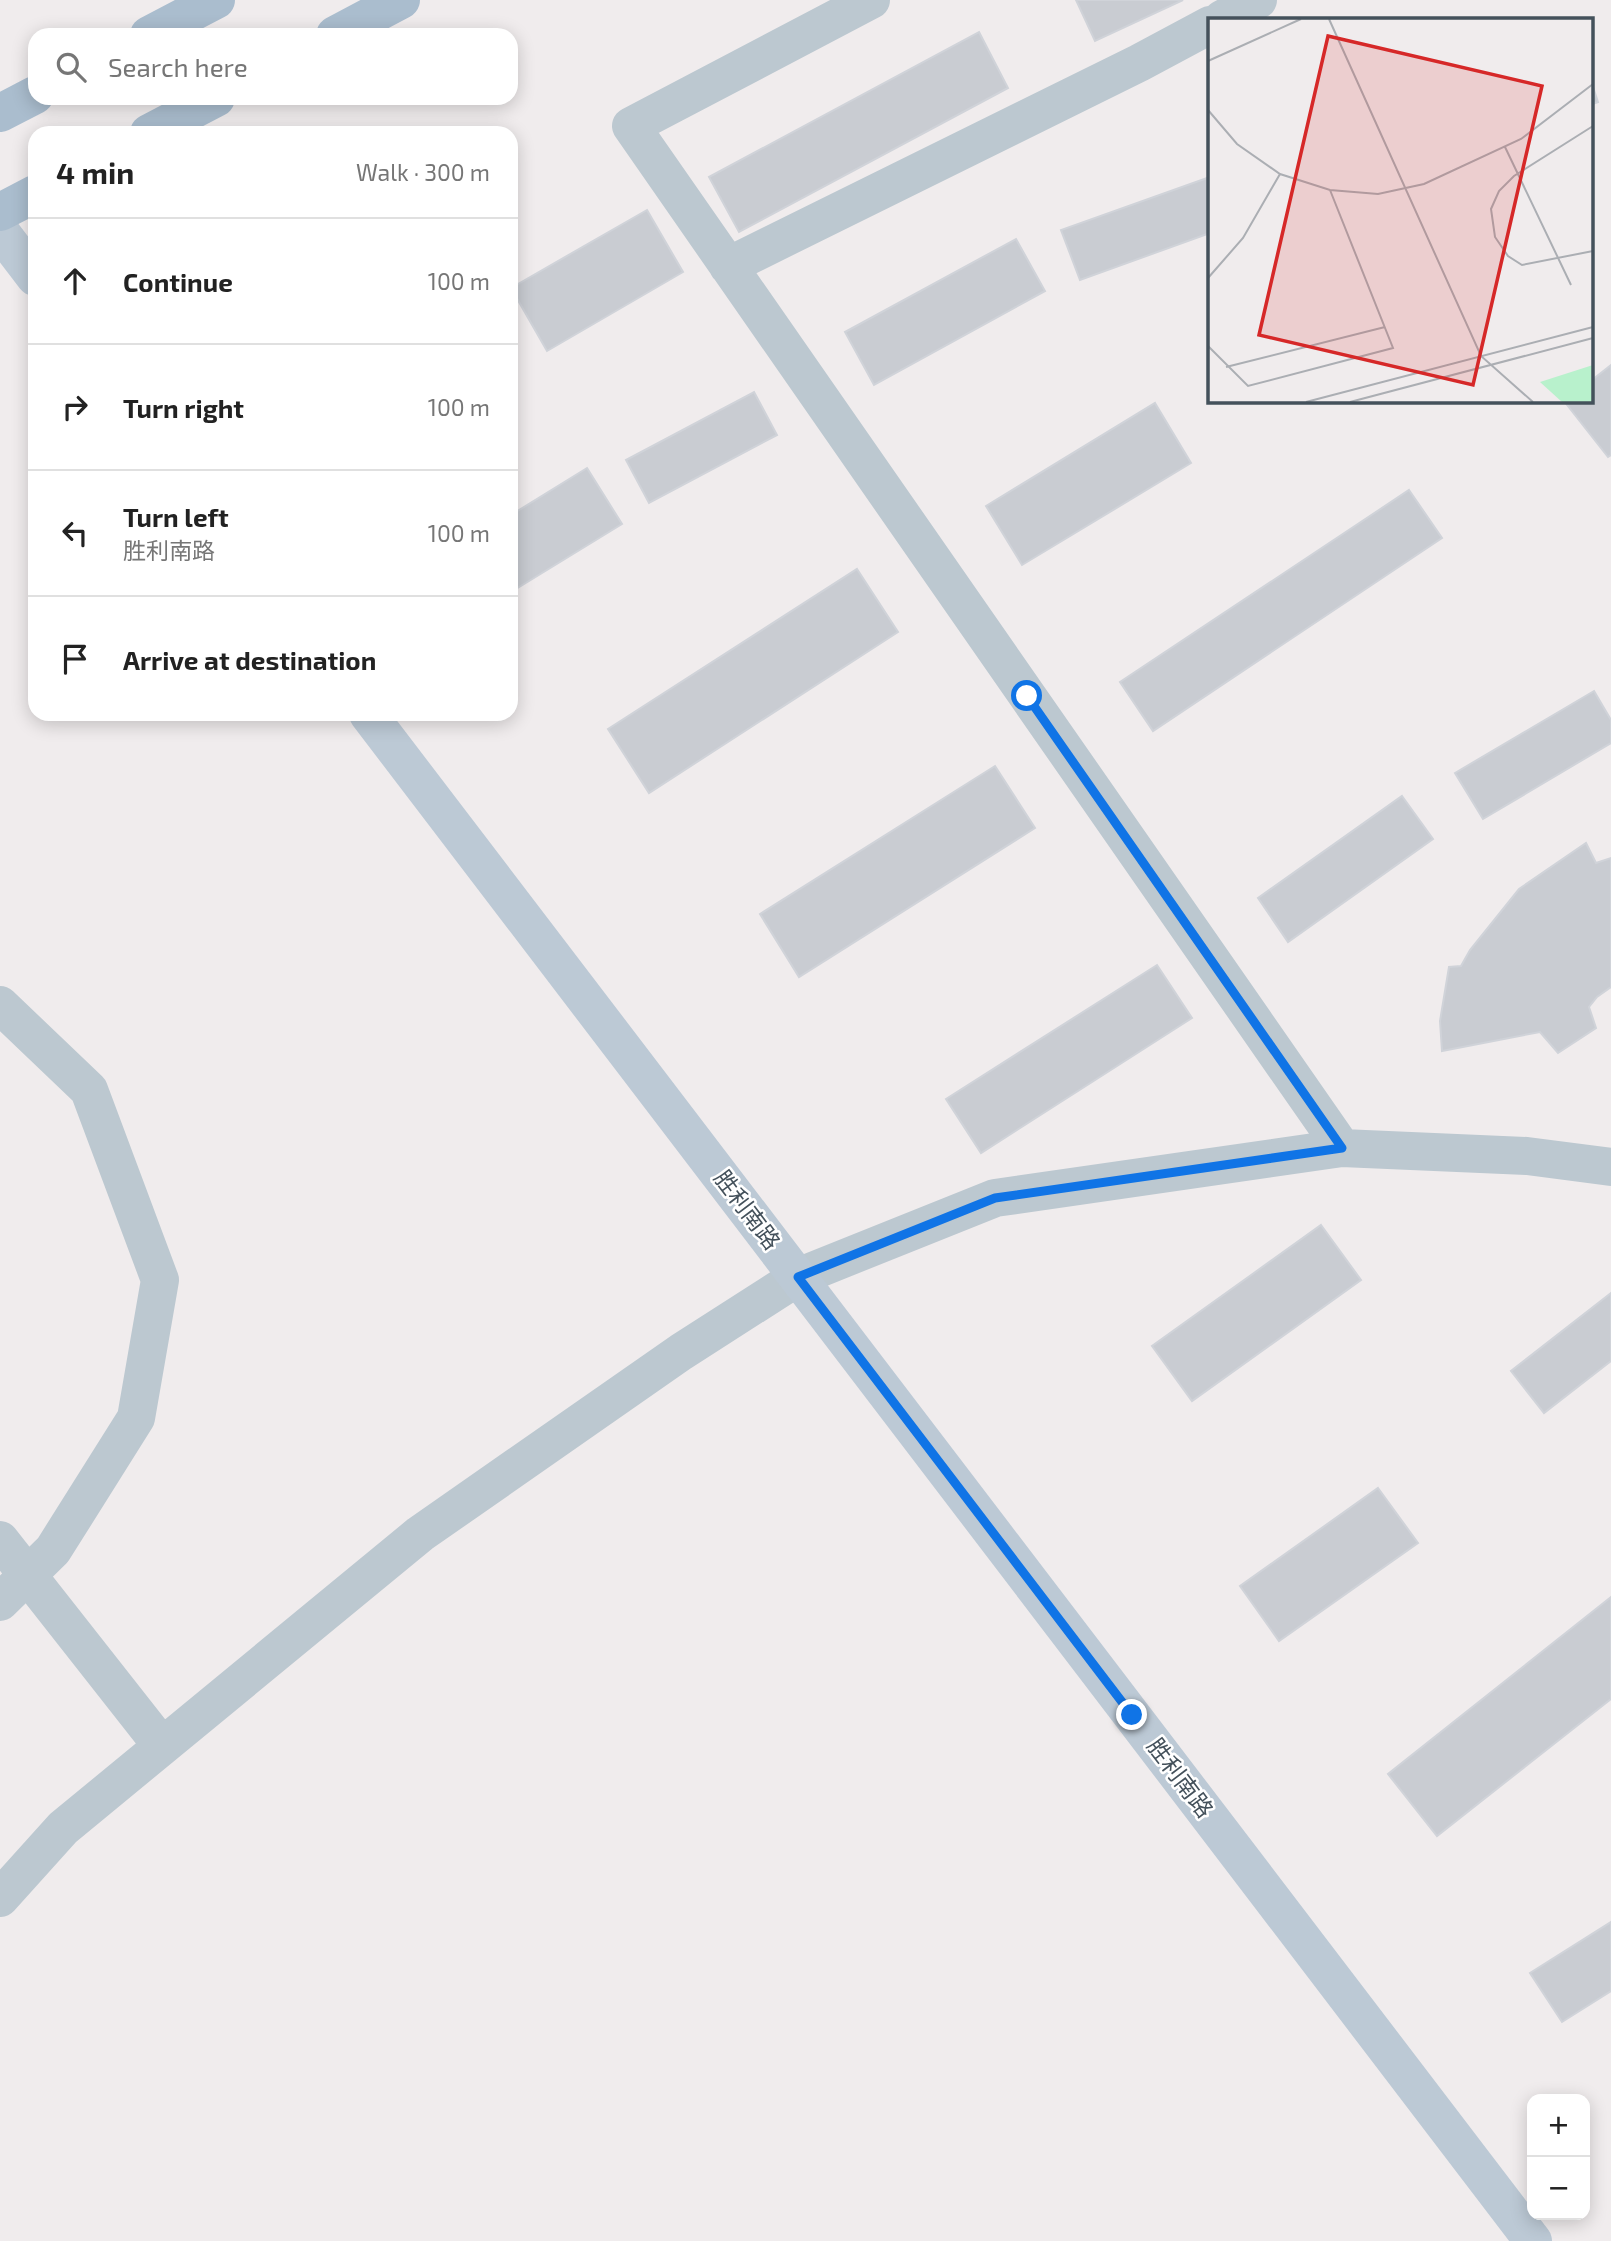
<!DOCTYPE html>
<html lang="en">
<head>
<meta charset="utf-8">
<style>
  body { margin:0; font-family:"Exo 2","Noto Sans SC",sans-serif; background:#f6f6f6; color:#222 }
  .controls { position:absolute; right:21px; bottom:21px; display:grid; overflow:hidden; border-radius:14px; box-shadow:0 4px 18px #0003 }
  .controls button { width:63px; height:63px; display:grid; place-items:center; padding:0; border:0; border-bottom:2px solid #e0e0e0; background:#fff; color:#222; font:35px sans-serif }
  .stop { position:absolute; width:21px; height:21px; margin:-16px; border:5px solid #1074e6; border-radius:50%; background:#fff }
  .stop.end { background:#1074e6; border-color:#fff; box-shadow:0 2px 7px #0008 }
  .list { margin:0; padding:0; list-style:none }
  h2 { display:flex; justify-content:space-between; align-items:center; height:91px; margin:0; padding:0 28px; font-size:30px }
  h2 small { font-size:23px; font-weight:400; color:#767676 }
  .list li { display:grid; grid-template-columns:46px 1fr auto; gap:21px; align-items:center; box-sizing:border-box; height:126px; padding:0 28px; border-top:2px solid #e0e0e0 }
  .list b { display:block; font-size:26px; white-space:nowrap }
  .list p { margin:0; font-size:23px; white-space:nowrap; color:#767676 }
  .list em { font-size:23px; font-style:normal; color:#767676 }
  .icon { flex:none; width:38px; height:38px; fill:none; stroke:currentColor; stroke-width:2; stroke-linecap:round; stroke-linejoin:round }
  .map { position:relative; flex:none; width:1611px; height:2241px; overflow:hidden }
  .search { position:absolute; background:#fff; box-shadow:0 4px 18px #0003; left:28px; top:28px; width:490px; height:77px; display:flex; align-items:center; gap:18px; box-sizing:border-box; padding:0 24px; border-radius:21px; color:#767676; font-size:26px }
  .panel { position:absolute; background:#fff; box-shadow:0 4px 18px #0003; left:28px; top:126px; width:490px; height:595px; border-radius:21px }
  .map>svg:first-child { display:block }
  .building { fill:#c9ccd2; stroke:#d0d3d9; stroke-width:2 }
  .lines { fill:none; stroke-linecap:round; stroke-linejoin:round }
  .street { stroke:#bcc8d0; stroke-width:38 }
  .secondary { stroke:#bcc9d5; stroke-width:38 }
  .primary { stroke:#aabdce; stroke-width:38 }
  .route { stroke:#1074e6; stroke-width:9 }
  .labels { text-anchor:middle; stroke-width:5; stroke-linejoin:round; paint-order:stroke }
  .street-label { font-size:23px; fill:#44515b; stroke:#fff }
  .inset-road { fill:none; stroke:#abaeb3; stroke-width:2 }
  .view { fill:#d62828; fill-opacity:0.15; stroke:#d62828; stroke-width:3.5 }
  .inset-edge { fill:none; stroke:#44515b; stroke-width:3.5 }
</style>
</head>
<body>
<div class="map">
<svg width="1611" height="2241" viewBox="0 0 1611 2241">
  <rect width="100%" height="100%" fill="#f0eced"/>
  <path class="building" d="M1076 0H1183L1095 41Z
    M979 32 1008 88 739 232 709 177Z
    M1592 84 1598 102 1592 104Z
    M1210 177V233L1080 280 1061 230Z
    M647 210 683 272 547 351 511 288Z
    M1016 239 1045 291 874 385 845 332Z
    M1611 365V455L1608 457 1564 401H1592V380Z
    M754 392 777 435 649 503 626 460Z
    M1155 403 1191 463 1022 565 986 506Z
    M587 468 622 524 511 592V515Z
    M1409 490 1442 538 1153 731 1120 682Z
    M857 569 898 632 649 793 608 729Z
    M1594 691 1611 720V743L1483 819 1455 773Z
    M995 766 1035 828 799 977 760 914Z
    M1402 796 1433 839 1288 942 1258 898Z
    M1586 843 1596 863 1611 858V987L1597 997 1589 1007 1596 1028 1558 1053 1540 1032 1442 1051 1440 1021 1449 967 1461 966 1470 950 1519 889Z
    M1157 965 1192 1018 981 1153 946 1099Z
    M1321 1225 1361 1280 1192 1401 1152 1346Z
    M1611 1293V1361L1544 1413 1511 1371Z
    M1378 1488 1418 1543 1279 1641 1240 1586Z
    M1611 1597V1699L1437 1836 1388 1774Z
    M1611 1922V1991L1562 2022 1530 1973Z"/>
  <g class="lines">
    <path class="street" d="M871 0 631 126 1342 1148
      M1222 19 1258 0
      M728 266 1139 63 1210 25
      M0 1005 89 1090 160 1280 136 1418 53 1550 0 1602
      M0 1540 162 1746
      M0 1898 63 1828 420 1534 681 1352 798 1277 995 1198 1342 1148 1527 1156 1611 1167"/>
    <path class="secondary" d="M0 231 35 277
      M368 714 1533 2241"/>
    <path class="primary" d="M149 35 216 0
      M335 35 401 0
      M0 113 35 95
      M149 133 216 98
      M0 212 35 194"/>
  </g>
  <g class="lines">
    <path class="route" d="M1027 696 1342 1148 995 1198 798 1277 1132 1715"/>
  </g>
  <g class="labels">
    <g class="street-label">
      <text transform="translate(747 1210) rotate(53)" y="8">胜利南路</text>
      <text transform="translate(1180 1778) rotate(53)" y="8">胜利南路</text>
    </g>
  </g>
  <g transform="translate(1208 18)">
    <rect width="385" height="385" fill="#f0eced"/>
    <path d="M385 347V384H354L332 364Z" fill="#b8f1cc"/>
    <path class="inset-road" d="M121 1 273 338 325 384M0 43 93 1M0 92 29 126 72 156 122 172 170 176 216 166 313 121 385 66M385 108 306 158 291 173 283 191 287 219 300 238 314 247 385 233M297 129 363 267M0 260 35 220 72 156M0 328 40 368 185 330 122 172M18 349 177 309M98 384 385 309M142 384 385 320"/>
    <path class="view" d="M120 18 334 68 265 367 51 317Z"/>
    <rect width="385" height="385" class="inset-edge"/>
  </g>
</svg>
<div class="controls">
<button>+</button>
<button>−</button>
</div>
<div class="stop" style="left:1027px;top:696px"></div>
<div class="stop end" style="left:1132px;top:1715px"></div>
<div class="search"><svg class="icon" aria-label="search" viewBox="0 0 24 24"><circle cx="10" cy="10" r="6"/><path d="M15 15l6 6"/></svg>Search here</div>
<section class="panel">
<h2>4 min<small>Walk · 300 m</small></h2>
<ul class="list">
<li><svg class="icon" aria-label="ahead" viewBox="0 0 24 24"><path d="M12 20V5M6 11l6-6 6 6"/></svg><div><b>Continue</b></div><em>100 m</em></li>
<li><svg class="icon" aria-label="right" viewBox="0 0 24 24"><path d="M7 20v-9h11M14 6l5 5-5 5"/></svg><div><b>Turn right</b></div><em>100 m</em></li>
<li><svg class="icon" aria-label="left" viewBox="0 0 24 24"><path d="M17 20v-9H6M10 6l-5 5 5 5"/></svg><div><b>Turn left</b><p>胜利南路</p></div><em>100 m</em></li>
<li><svg class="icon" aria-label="arrive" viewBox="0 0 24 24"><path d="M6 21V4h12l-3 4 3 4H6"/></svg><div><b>Arrive at destination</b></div></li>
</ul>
</section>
</div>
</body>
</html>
